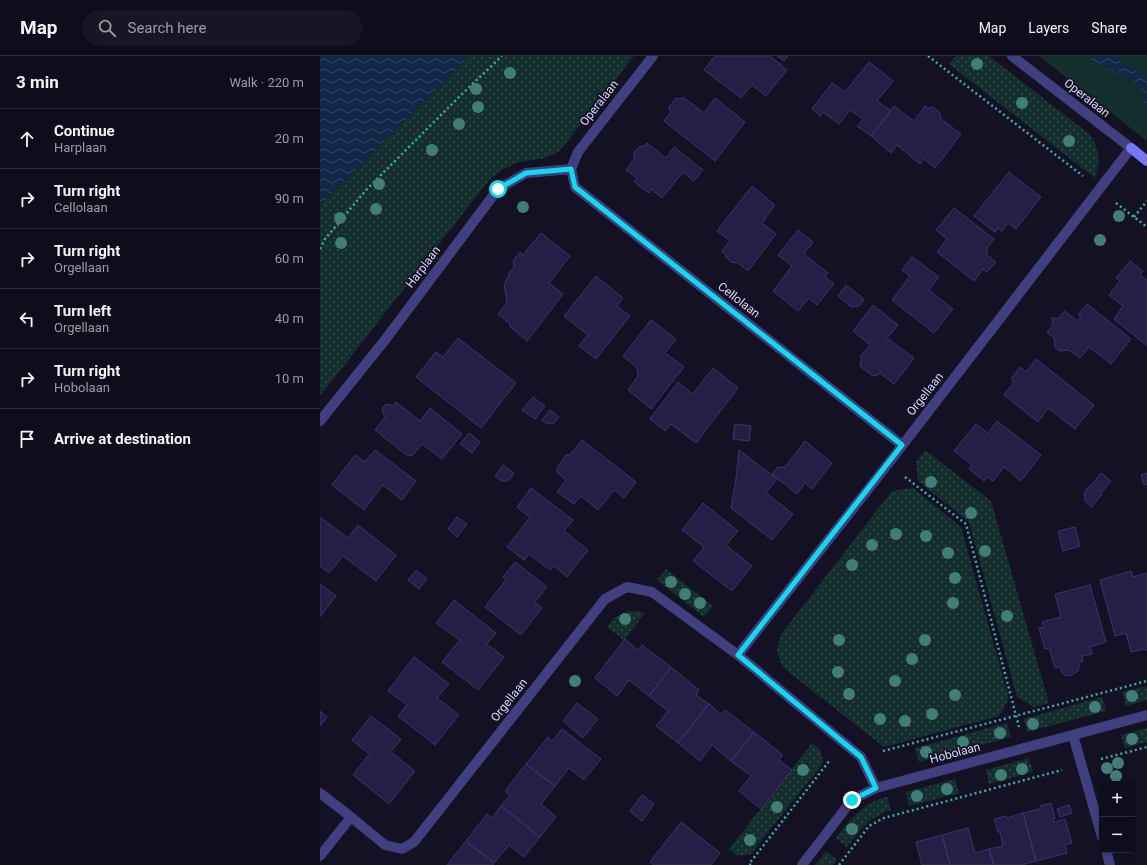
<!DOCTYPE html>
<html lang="en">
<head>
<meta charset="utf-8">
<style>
  body { margin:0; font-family:Roboto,sans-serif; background:#181625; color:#f1f3f6 }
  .controls { position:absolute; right:12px; bottom:12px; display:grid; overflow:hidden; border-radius:6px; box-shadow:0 2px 6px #0003 }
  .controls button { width:36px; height:36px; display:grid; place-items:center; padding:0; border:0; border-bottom:1px solid #2f2d3b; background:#0f0d1c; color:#f1f3f6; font:20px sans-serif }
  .stop { position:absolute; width:12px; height:12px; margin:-9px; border:3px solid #12daee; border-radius:50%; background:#fff }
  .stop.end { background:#12daee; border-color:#fff; box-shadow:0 1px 4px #0008 }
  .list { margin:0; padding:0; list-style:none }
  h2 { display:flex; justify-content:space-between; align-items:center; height:52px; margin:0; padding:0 16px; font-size:17px }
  h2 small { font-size:13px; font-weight:400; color:#9b9ca3 }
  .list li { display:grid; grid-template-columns:26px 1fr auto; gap:12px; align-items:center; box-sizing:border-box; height:60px; padding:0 16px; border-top:1px solid #2f2d3b }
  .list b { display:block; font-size:15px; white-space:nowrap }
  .list p { margin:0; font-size:13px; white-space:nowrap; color:#9b9ca3 }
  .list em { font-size:13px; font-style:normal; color:#9b9ca3 }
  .icon { flex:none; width:22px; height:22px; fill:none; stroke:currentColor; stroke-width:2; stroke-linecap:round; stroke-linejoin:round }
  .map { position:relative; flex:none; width:827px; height:809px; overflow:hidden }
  header { display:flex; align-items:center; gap:24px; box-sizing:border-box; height:56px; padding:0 20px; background:#0f0d1c; border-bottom:1px solid #2f2d3b }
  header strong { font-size:19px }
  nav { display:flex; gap:22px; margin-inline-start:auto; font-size:14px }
  .search { width:280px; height:36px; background:#181625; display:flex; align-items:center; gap:10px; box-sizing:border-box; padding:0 14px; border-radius:22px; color:#9b9ca3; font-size:15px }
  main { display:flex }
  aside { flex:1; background:#0f0d1c }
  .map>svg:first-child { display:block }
  .grass { fill:url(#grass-dots) }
  .park { fill:#142e2d }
  .water { fill:url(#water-waves) }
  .building { fill:#261e45; stroke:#3d326f }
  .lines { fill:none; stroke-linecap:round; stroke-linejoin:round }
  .path { stroke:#39afa7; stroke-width:2.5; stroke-dasharray:2 3; stroke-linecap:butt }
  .street { stroke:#413f80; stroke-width:10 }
  .secondary { stroke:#7776f5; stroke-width:10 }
  .tree { fill:#427e77 }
  .route { stroke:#12daee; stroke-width:5 }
  .labels { text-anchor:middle; stroke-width:3.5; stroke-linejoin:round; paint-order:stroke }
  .street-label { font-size:12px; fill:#dbd8fc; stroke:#141125 }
</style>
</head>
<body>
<header>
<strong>Map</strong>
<div class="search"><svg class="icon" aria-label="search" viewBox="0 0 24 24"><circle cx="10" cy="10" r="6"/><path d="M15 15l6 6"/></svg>Search here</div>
<nav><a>Map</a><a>Layers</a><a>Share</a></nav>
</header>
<main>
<aside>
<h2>3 min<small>Walk · 220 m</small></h2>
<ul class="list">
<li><svg class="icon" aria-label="ahead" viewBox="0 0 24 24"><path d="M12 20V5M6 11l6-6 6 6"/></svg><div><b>Continue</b><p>Harplaan</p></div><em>20 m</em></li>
<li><svg class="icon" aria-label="right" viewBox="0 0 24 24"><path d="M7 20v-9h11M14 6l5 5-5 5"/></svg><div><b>Turn right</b><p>Cellolaan</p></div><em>90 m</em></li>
<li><svg class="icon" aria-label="right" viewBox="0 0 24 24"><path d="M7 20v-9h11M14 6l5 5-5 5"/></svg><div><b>Turn right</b><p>Orgellaan</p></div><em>60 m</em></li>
<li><svg class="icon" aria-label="left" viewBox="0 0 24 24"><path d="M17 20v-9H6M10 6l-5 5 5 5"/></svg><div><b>Turn left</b><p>Orgellaan</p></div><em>40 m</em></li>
<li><svg class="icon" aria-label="right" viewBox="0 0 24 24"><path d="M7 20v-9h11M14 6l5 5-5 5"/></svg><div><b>Turn right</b><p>Hobolaan</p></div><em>10 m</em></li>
<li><svg class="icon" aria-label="arrive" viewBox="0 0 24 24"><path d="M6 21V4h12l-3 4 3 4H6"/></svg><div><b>Arrive at destination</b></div></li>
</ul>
</aside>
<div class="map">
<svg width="827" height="809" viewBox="0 0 827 809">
  <defs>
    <pattern id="grass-dots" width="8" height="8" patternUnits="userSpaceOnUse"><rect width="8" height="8" fill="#142e2d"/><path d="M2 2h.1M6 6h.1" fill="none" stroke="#364c4c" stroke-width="1.8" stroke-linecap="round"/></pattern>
    <pattern id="water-waves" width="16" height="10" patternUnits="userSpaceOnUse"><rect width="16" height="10" fill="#122748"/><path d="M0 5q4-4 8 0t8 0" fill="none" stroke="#344663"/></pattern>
  </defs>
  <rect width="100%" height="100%" fill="#141125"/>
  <path class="grass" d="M149 0H314L247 86 237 97 224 102 199 106 183 113 170 123 0 340V149Z
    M636 0H669L769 78C780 94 781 104 775 122L629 8Z
    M605 394 671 445 729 647 714 651 697 641 649 466 598 425 596 406Z
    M593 432 641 471 689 643 679 660 564 691 466 614C456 601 455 593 462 577L572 435Z
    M346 513 393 550 384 561 337 524Z
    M309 555H317L325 557 304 584 287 571 295 561Z
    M827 630V644L806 650 802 636Z
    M782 641 786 655 707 676 704 663Z
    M687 667 691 681 599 706 595 692Z
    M827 672V686L805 692 801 679Z
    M492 687 501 695 503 707 431 798 418 800 409 793Z
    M709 702 713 716 669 728 666 714Z
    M635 723 639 737 589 750 586 736Z
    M567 741 571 754C548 762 542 772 527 791L516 782C530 764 543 746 567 741Z
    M506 795 517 804 513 809H495Z"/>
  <path class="park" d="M719 0H827V85Z"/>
  <path class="water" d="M0 0H149L0 149Z
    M770 0H794L827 22V49L824 50 820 31 805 20 778 9 769 2Z"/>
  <path class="building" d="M395 0H450L467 14 446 40 432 29 421 42 384 14Z
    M457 0H468L464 5Z
    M549 6 573 25 557 45 571 55 551 80 537 70 543 63 530 54 519 68 503 56 500 60 492 53 512 27 525 36Z
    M363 41 384 57 395 42 425 66 395 105 344 65 351 56 349 54V51L356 42 361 43Z
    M574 50 594 65 605 50 608 52 613 51 620 57 621 63 641 78 615 112 604 103 600 108 577 89 571 97 551 80Z
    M327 87 346 102 354 91 383 114 374 125 363 116 342 142 331 133 329 137 314 126 317 122 306 114 314 103V97L319 91 324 90Z
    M689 116 721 141 696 173 688 167 682 175 678 172 675 176 654 160Z
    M432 130 455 149 442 167 456 178 428 215 418 207 411 206 406 201 405 198 402 195 410 185 397 175Z
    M634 152 674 183 667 192V199L676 206 667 216 663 213 654 225 617 196 627 183 616 174Z
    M478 174 493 186 484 198 508 217 505 221 514 228 497 249 489 242 478 255 453 235 472 210 458 199Z
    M221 177 250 200 229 227 243 238 207 285 189 270 191 269 178 258 187 247 184 228 189 220 188 219 194 211 193 205 200 196 203 199Z
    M592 201 619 221 609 234 633 253 614 277 572 244 590 220 582 214Z
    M810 205 823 215 820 219 827 224V290L794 263 803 250 789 239 800 225 796 222Z
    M276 220 303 242 297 250 310 260 276 303 259 290 268 279 244 260Z
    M526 229 544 243 539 250 531 251 518 240Z
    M767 248 811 283 791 308 769 291 760 302 749 294 740 295 735 291 734 282 727 276 733 269 732 262H739L744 255 758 265 761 261 758 259Z
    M553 249 578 269 567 282 594 302 574 328 560 317 558 319 553 320 541 311 540 306 542 303 540 301 550 289 533 275Z
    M331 264 356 283 345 297 364 311 331 353 308 334 318 320 317 312 303 300Z
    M138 282 196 327 161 372 96 321 116 296 123 301Z
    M716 303 774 349 755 373 728 352 718 366 684 339 694 326 691 323 700 311 706 316Z
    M393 312 418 332 376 387 351 368 345 375 330 363 358 326 373 338Z
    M213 341 225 350 215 363 202 354Z
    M76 346 100 365 110 352 142 378 122 403 102 388 93 399 89 400 85 398 55 374 65 361 62 354 63 351 66 348 73 350Z
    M230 354 239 361 234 367 227 368 222 364Z
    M677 365 721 399 701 425 684 411 673 425 667 421 664 425 649 413 652 409 634 395 656 368 668 377Z
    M415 368 431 370 429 385 413 383Z
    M149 377 160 386 152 397 140 388Z
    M262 384 316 426 304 442 294 434 278 454 261 440 254 448 237 436 246 424 237 416V412L246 399H250Z
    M485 385 512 407 492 433 485 427 477 438 452 418 458 411H465Z
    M55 394 96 425 82 444 63 429 44 454 12 429 35 399 45 406Z
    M419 394 457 423 446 437 473 458 452 484 411 452 416 422Z
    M183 409 194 417 188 425H181L175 420Z
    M781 417 791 425 782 436 772 428Z
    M827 417V428L824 429 821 419Z
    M770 429 782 438 772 451 765 445 764 437Z
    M211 432 253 464 244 475 268 494 247 521 234 510 230 514 209 498 204 504 187 491 210 461 197 451Z
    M383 447 418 475 406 489 432 510 412 535 373 505 384 491 362 474Z
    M0 461 28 482 38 469 76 499 56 525 23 500 9 517 0 510Z
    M137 461 147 468 137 481 128 473Z
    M755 471 760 490 743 495 738 475Z
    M195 506 227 531 215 546 222 552 201 579 165 551 186 524 183 521Z
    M96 514 107 523 99 533 88 524Z
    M811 515 813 521 827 517V595L824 593 811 596 806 577 795 580 780 524Z
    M0 528 16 540 0 561Z
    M770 529 786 586 770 591 772 598 762 600 763 605 760 606 758 615 750 620 744 619 739 611 735 612 729 592 725 593 719 572 724 571 722 566 741 561 735 538Z
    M134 544 176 577 167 588 184 601 158 634 122 606 140 584 116 567Z
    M305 583 318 594 322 589 351 611 329 640 309 624 297 640 275 622Z
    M94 601 129 628 117 642 139 659 115 689 78 660 87 649 68 635Z
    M351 611 379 634 376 639 389 648 358 687 336 670 348 655 329 640Z
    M257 647 278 663 263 682 243 665Z
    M389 648 401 658 405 654 434 676 411 705 392 689 380 705 358 687Z
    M0 655 7 661 0 670Z
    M51 660 81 683 71 696 95 715 69 748 33 719 49 698 32 684Z
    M242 673 281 703 264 724 249 712 235 730 206 708 228 681 232 685Z
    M434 676 463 699 459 704 472 714 441 753 419 735 431 720 411 705Z
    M206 708 235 730 221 748 236 761 220 781 181 750 190 739 185 735Z
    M322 739 334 748 322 765 310 755Z
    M731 747 735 762H733L734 766 745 763 752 787 745 789 747 797 716 805 703 757 720 753V750Z
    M749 749 752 757 740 761 737 753Z
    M181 750 220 781 204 801 189 789 174 807 146 785 167 758 172 762Z
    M703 757 716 805 702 809H674L669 793 683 790 680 776H678L674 763 686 760 687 762Z
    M361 766 400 797 391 809H334L330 806Z
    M648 772 655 797 669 793 674 809H630L622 779Z
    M622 779 630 809H602L596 786Z
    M146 785 174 807 173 809H127Z"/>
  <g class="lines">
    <path class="path" d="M608 0 763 120
      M796 147 827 171
      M814 161 827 145
      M0 193 5 183 47 133 140 40 182 0
      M585 421 646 468 699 671
      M563 695 827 625
      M781 703 827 691
      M431 809 429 808 510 704
      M519 809 549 770 564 762 742 714"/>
    <path class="street" d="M251 113 255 131 582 389
      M251 113 258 96 333 0
      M0 365 65 284 178 133 206 117 251 113
      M418 599 568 408 811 92 692 0
      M753 679 782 781
      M0 737 31 761
      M786 794 790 809
      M0 800 31 761 65 789 82 793 94 786 285 543 307 531 332 536 418 599 541 701 556 732
      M482 809 532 744 556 732 827 659"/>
    <path class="secondary" d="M811 92 827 105"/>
  </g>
  <g class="tree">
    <circle cx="657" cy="8" r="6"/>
    <circle cx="190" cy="17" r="6"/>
    <circle cx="156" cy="33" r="6"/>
    <circle cx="702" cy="47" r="6"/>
    <circle cx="158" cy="51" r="6"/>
    <circle cx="139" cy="68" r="6"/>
    <circle cx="749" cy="85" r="6"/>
    <circle cx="112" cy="94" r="6"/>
    <circle cx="59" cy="128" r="6"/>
    <circle cx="203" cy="151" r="6"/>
    <circle cx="56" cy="153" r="6"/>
    <circle cx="799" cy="160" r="6"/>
    <circle cx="20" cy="162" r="6"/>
    <circle cx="780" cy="184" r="6"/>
    <circle cx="21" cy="187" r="6"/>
    <circle cx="611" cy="426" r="6"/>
    <circle cx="651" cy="457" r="6"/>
    <circle cx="576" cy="478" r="6"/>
    <circle cx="606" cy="480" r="6"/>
    <circle cx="552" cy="489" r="6"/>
    <circle cx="665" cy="495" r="6"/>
    <circle cx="628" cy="497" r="6"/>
    <circle cx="532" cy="509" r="6"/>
    <circle cx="635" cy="522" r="6"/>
    <circle cx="351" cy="526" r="6"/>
    <circle cx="365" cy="538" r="6"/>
    <circle cx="380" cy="547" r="6"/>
    <circle cx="633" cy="547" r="6"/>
    <circle cx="687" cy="560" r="6"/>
    <circle cx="305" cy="563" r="6"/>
    <circle cx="519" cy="584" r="6"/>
    <circle cx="605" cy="584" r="6"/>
    <circle cx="592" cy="603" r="6"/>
    <circle cx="518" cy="616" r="6"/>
    <circle cx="255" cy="625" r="6"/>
    <circle cx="575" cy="625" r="6"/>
    <circle cx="529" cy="638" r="6"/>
    <circle cx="635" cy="639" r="6"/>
    <circle cx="812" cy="640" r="6"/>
    <circle cx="775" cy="651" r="6"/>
    <circle cx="612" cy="658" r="6"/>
    <circle cx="560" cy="663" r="6"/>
    <circle cx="585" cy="665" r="6"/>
    <circle cx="713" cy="668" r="6"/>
    <circle cx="680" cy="677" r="6"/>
    <circle cx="812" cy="683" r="6"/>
    <circle cx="643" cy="686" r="6"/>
    <circle cx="606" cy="696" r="6"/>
    <circle cx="798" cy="707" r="6"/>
    <circle cx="787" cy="712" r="6"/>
    <circle cx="702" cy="713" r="6"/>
    <circle cx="483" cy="714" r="6"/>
    <circle cx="681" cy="719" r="6"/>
    <circle cx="796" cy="720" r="6"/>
    <circle cx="627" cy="733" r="6"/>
    <circle cx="597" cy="740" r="6"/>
    <circle cx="457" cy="751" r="6"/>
    <circle cx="532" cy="773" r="6"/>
    <circle cx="430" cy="784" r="6"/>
  </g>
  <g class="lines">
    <path class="route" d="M178 133 206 117 251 113 255 131 582 389 418 599 541 701 556 732 532 744"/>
  </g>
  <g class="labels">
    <g class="street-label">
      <text transform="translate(767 42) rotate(38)" y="4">Operalaan</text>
      <text transform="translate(279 47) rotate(-52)" y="4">Operalaan</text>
      <text transform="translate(103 211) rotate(-53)" y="4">Harplaan</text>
      <text transform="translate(419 244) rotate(38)" y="4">Cellolaan</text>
      <text transform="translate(605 338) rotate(-52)" y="4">Orgellaan</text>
      <text transform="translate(189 644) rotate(-52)" y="4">Orgellaan</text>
      <text transform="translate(635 697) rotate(-15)" y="4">Hobolaan</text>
    </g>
  </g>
</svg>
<div class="controls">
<button>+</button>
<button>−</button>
</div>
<div class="stop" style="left:178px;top:133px"></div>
<div class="stop end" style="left:532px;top:744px"></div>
</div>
</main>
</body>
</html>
